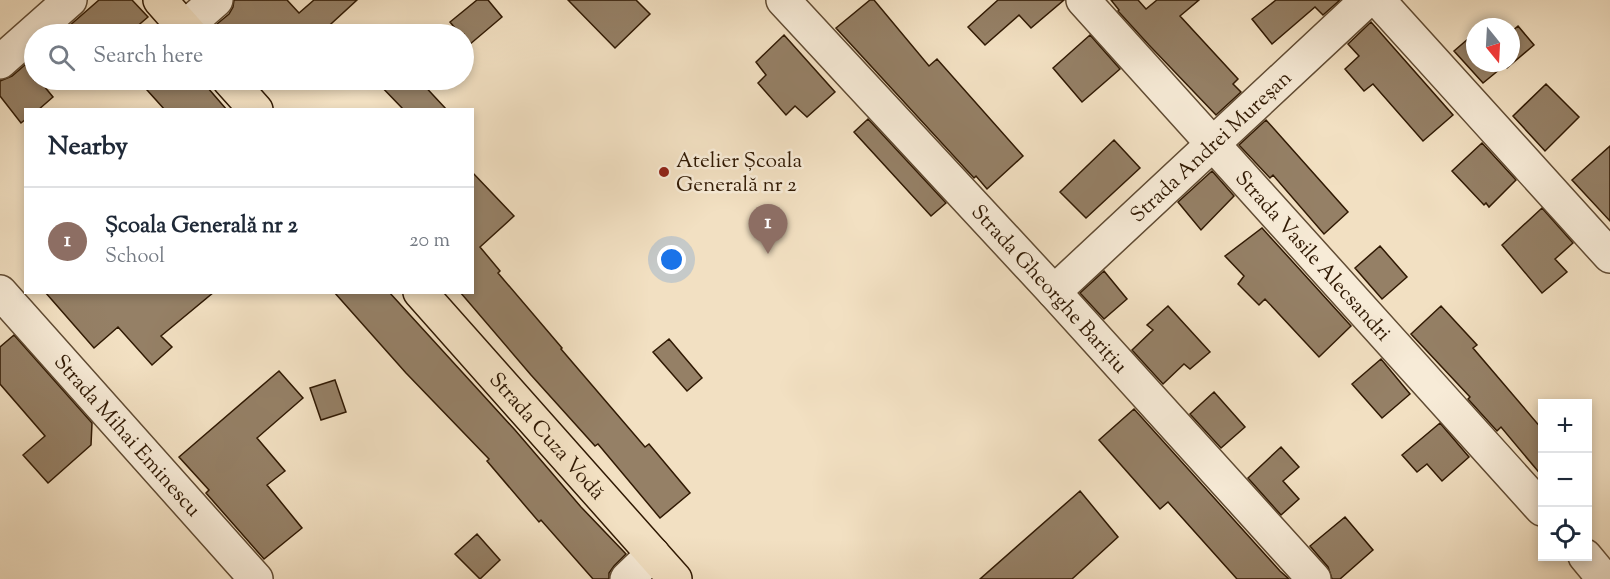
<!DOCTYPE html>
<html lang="en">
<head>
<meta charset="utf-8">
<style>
  body { margin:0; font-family:"Sorts Mill Goudy",serif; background:#f2f2f3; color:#1f2937 }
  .controls { position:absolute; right:18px; bottom:18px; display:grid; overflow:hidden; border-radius:0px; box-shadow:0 3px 9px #0003 }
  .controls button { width:54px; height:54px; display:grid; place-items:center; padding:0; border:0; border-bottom:2px solid #e0e1e3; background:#fff; color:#1f2937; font:30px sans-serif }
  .compass { position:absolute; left:1466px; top:18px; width:54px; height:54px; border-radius:50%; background:#fff; box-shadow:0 3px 9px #0003; rotate:162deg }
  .you { position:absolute; left:672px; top:260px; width:21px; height:21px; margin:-15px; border:4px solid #fff; border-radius:50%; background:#1a73e8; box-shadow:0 0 0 9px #1a73e833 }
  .badge { display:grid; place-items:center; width:39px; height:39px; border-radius:50%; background:#8f2418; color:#fff; font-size:20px; font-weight:700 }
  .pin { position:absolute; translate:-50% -50px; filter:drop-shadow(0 2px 3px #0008) }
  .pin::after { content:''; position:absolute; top:32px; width:21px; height:18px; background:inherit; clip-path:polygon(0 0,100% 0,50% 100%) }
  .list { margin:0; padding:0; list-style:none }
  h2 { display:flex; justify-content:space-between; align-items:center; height:78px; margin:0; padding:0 24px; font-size:26px }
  h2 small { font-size:20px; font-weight:400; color:#747a83 }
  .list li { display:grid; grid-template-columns:39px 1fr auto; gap:18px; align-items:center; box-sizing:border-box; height:108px; padding:0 24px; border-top:2px solid #e0e1e3 }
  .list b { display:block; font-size:22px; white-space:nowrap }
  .list p { margin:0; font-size:20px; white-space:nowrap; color:#747a83 }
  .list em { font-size:20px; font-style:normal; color:#747a83 }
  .icon { flex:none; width:33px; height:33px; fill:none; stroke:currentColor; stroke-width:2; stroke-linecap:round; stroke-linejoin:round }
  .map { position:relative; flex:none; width:1610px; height:579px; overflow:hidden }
  .search { position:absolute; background:#fff; box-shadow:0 3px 9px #0003; left:24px; top:24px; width:450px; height:66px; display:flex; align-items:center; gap:15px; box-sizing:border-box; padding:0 21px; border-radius:33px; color:#747a83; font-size:22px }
  .panel { position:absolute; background:#fff; box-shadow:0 3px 9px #0003; left:24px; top:108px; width:450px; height:186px; border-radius:0px }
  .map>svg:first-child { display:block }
  .building { fill:#958066; stroke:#301903; stroke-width:1.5 }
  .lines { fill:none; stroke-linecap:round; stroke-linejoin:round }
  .minor-casing { stroke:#604b33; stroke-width:36 }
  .major-casing { stroke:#301903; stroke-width:36 }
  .minor { stroke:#f7ebd7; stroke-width:33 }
  .major { stroke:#f2e0c2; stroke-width:33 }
  .poi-dot { fill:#8f2418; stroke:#f7ebd7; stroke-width:2 }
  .labels { text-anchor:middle; stroke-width:5; stroke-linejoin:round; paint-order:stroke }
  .street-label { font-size:21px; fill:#301903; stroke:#f7ebd7 }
  .poi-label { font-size:21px; fill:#301903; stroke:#f7ebd7; text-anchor:start }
</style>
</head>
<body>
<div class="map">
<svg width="1610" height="579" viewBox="0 0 1610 579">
  <rect width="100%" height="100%" fill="#f2e0c2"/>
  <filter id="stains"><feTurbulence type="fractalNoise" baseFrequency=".00333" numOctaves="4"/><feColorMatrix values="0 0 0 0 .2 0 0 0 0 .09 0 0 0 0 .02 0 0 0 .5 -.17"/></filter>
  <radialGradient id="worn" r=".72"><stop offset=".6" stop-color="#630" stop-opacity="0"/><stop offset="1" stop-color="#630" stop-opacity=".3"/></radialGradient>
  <path class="building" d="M99 0H132L148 17 128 34H60Z
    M234 0H287L299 13 314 0H357L320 34H226L217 24 229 14 233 7Z
    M477 0H488L502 17 469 45 464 38V34H460L450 22Z
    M568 0H636L650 14 615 48Z
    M870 0H874L929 66 937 59 1023 156 987 189 976 176 974 178 836 28Z
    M998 0H1064L1031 28 1019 15 985 45 968 27Z
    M1111 0H1138L1146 9 1157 0H1199L1180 16 1238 79 1233 84 1241 92 1216 115 1149 45 1118 11 1119 10Z
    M1276 0H1340L1323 15 1315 7 1272 44 1252 19Z
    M1371 22 1453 115 1423 141 1373 84 1364 91 1345 69 1359 56 1348 44Z
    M1518 26 1534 45 1507 68 1505 65 1483 83 1454 51 1475 33V63H1511V32Z
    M784 35 835 92 807 117 795 106 786 115 758 83 766 75 756 62Z
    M1090 35 1120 69 1082 102 1053 68Z
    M26 64 34 74V80H39L53 97 38 110H26V119L21 123 0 96V81L12 76Z
    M138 80H201L227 110H165Z
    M375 80H419L447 110H404Z
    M1546 84 1579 117 1545 151 1513 116Z
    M868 119 946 203 931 216 854 132Z
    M1266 120 1348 212 1324 234 1273 175 1270 178 1239 145Z
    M1114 140 1140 168 1086 218 1060 192Z
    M1482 143 1516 180 1489 207 1486 203 1484 205 1452 171Z
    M1610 146V221L1572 180Z
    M1212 171 1234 196 1201 230 1178 202Z
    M472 172 514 216 480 247 500 271 498 273 562 348 561 349 645 447 649 444 690 493 660 518 598 444 595 446 531 375 460 292H472Z
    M1542 208 1573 243 1555 259 1567 272 1542 293 1502 245Z
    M1262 228 1351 326 1319 357 1265 299 1259 305 1238 284 1244 276 1225 256Z
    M1380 246 1407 277 1382 299 1355 268Z
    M1104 271 1127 299 1104 319 1080 293Z
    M45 292H214L161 336 172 347 152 365 118 327 94 348Z
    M334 292H389L515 430 581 507 626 554 614 566 609 573V579H593L541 520 539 522 487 461 489 459 406 373Z
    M1168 306 1210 352 1190 369 1184 364 1163 384 1132 350 1153 330 1147 325Z
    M1441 306 1477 345 1473 348 1542 429V476L1501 427 1497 431 1468 399 1470 397 1411 334Z
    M14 335 92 423 91 445 48 483 23 455 45 436 0 384V347Z
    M669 339 702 378 687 391 653 352Z
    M1381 359 1410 394 1382 418 1352 384Z
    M279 371 303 398 257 438 285 471 267 485 302 528 264 559 206 493 209 490 179 457Z
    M335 380 346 412 321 420 310 388Z
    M1214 392 1245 427 1221 448 1190 414Z
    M1134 409 1280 571 1289 579H1237L1168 502 1160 509 1099 440Z
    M1440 423 1469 457 1442 481 1427 464 1417 472 1402 455Z
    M1281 447 1299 467 1283 481 1299 499 1281 515 1248 478Z
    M1080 491 1118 537 1072 579H980Z
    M1345 517 1373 550 1340 579H1332L1328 567 1310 546Z
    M477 534 500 560 480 579 455 554Z"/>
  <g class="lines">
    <g class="minor-casing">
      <g id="minor">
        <path id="s1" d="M783 0 1054 292 1314 579"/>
        <path id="s2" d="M1083 0 1542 509"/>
        <path d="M1378 0 1610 256"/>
        <path d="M184 28 216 0"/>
        <path d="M0 62 70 0"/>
        <path id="s3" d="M0 292 256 579"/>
        <path id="s4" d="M1054 292 1367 0"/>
        <path d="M1585 556 1604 579"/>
        <path d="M627 579 653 554"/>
      </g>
    </g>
    <g class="major-casing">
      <g id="major">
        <path d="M160 0 190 34"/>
        <path d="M229 80 256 110"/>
        <path id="s5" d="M420 292 675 579"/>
      </g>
    </g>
    <use href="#minor" class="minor"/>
    <use href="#major" class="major"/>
  </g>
  <circle class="poi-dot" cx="664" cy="172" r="6"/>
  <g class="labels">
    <g class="street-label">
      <text dy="7" stroke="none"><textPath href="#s4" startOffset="214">Strada Andrei Mureșan</textPath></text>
      <text dy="7" stroke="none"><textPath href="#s2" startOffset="344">Strada Vasile Alecsandri</textPath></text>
      <text dy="7" stroke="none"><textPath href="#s1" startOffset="393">Strada Gheorghe Barițiu</textPath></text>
      <text dy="7" stroke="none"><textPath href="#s3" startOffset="192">Strada Mihai Eminescu</textPath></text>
      <text dy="7" stroke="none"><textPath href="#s5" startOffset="192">Strada Cuza Vodă</textPath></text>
    </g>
    <g class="poi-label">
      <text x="676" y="167">Atelier Școala<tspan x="676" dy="24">Generală nr 2</tspan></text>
    </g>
  </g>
  <rect width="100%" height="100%" filter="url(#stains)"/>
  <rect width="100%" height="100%" fill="url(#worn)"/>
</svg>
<div class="controls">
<button>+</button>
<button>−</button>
<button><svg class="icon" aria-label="locate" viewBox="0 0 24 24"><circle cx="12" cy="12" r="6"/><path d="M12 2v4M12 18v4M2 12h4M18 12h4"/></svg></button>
</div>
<svg class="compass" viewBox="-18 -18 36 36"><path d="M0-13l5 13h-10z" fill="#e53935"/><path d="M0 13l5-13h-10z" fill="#747a83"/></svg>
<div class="you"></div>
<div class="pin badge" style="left:768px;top:254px;background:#8d6e63">1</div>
<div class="search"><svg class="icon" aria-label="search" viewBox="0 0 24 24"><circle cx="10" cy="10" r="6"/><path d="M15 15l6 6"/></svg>Search here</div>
<section class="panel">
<h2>Nearby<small></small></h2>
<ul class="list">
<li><span class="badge" style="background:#8d6e63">1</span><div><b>Școala Generală nr 2</b><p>School</p></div><em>20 m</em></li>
</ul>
</section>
</div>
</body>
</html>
